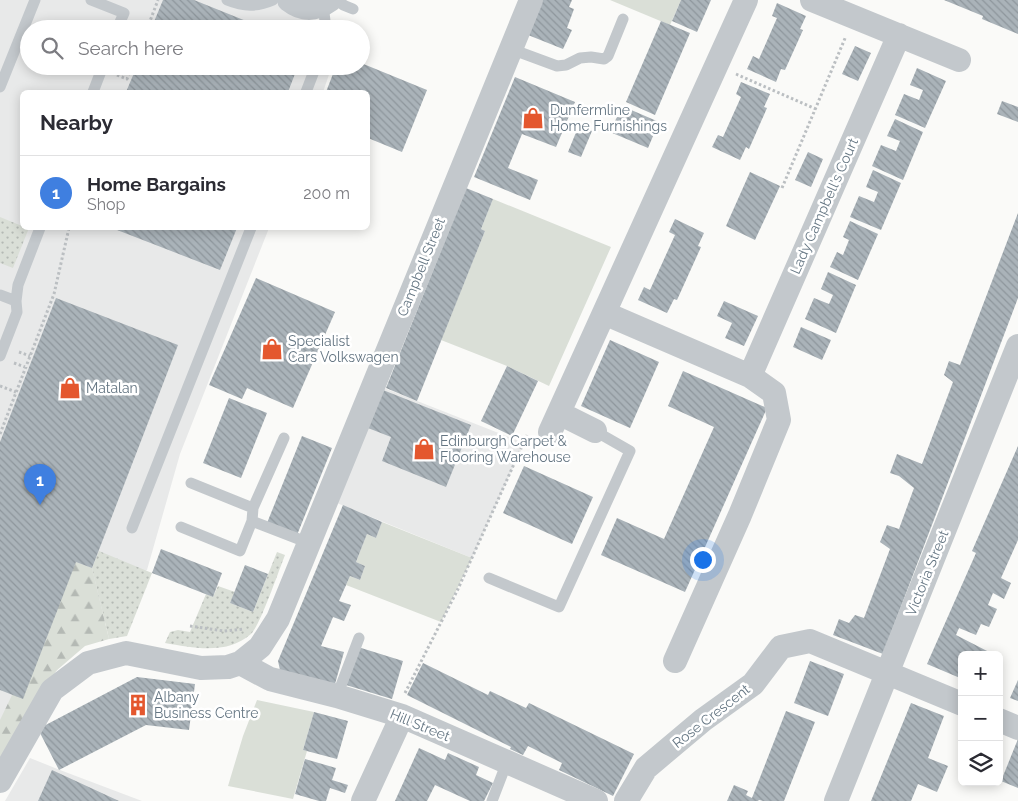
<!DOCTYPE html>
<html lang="en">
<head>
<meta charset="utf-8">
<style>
  body { margin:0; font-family:Raleway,sans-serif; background:#f7f7f7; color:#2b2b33 }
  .controls { position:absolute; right:15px; bottom:15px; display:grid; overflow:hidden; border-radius:8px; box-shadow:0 2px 12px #0003 }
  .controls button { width:45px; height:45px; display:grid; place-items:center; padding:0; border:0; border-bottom:1px solid #e1e1e2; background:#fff; color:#2b2b33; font:25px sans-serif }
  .you { position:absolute; left:702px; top:559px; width:18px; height:18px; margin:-12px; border:4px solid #fff; border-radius:50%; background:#1a73e8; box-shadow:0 0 0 8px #1a73e833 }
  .badge { display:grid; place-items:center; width:32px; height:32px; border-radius:50%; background:#e4572e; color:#fff; font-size:16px; font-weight:700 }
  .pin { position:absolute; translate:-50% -41px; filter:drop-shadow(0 1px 2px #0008) }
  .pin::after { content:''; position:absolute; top:26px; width:18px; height:15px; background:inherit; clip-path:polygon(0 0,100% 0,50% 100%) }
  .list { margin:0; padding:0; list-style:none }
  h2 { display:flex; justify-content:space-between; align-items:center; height:65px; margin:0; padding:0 20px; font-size:21px }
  h2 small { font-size:16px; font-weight:400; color:#7c7c81 }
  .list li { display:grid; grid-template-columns:32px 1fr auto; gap:15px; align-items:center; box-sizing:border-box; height:75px; padding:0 20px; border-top:1px solid #e1e1e2 }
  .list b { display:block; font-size:19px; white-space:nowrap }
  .list p { margin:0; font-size:16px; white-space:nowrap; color:#7c7c81 }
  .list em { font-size:16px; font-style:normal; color:#7c7c81 }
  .icon { flex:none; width:28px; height:28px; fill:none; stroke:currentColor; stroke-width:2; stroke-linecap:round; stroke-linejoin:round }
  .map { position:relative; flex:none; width:1018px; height:801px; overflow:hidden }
  .search { position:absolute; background:#fff; box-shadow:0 2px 12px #0003; left:20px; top:20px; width:350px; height:55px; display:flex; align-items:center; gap:12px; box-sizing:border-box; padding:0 18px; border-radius:28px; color:#7c7c81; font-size:19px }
  .panel { position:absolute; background:#fff; box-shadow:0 2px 12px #0003; left:20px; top:90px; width:350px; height:140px; border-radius:8px }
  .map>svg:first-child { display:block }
  .built { fill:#e8e9e9 }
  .grass { fill:url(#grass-dots) }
  .forest { fill:url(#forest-firs) }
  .garden { fill:#dadfd7 }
  .building { fill:url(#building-back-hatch) }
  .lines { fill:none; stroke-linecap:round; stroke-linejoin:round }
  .path { stroke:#bbbfc2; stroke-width:3; stroke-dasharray:2.5 2.5; stroke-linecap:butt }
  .lane { stroke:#c3c8cc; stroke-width:11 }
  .street { stroke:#c3c8cc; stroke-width:24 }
  .labels { text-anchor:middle; stroke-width:5; stroke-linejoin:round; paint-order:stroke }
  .poi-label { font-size:14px; fill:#657683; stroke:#fff; text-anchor:start }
  .street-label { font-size:14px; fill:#657683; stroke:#fff }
</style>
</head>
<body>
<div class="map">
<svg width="1018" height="801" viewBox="0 0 1018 801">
  <defs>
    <pattern id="grass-dots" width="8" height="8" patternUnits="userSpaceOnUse" patternTransform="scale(1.25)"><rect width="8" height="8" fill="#dadfd7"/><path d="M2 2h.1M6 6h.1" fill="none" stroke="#b4b9b4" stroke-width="1.8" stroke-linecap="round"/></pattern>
    <pattern id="forest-firs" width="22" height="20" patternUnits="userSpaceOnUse" patternTransform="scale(1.25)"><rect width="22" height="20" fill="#dadfd7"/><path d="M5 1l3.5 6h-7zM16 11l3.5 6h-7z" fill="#b4b9b4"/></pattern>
    <pattern id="building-back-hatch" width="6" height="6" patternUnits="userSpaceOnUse" patternTransform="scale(1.25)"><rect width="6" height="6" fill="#aab3b9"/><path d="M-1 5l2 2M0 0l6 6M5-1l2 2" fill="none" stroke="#8e969c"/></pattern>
  </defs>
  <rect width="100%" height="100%" fill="#fafaf8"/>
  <path class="built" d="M0 0H269L325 29H29V66H332L323 92H22V228H269L180 454 147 570 126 581 60 665 0 767Z
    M374 384 524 443 472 558 327 499Z
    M30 758 60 770 142 801H5Z"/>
  <path class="grass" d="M0 217 22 226V228H29L13 268 0 263Z
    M99 551 152 573 127 636 109 639 92 568Z
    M277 552 285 555C279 570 260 626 251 634 227 655 194 648 165 643L170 632 178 630 190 632 206 594 213 597 218 586 235 592 230 603 253 612Z"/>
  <path class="forest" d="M76 562 92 568 109 639 85 646 56 671 0 767V720Z"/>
  <path class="garden" d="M610 0H681L670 25Z
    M493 199 611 247 549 386 507 366 441 340 485 231 481 229Z
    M382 522 472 558 441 622 346 585 350 576 360 580 365 566 356 562 367 534 376 538Z
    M257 700 314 712 303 750 307 751 293 799 228 786 243 736Z"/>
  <path class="building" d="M163 0H194L266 29H151Z
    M542 0H572L569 7 574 9 567 28 572 30 563 49 528 35Z
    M681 0H711L697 32 672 21Z
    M944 0H1018V34L982 19 983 16Z
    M777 3 806 16 800 29 803 30 785 70 781 69 776 82 747 69 753 56 759 59 777 18 772 16Z
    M661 21 690 33 655 115 626 102Z
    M855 46 871 53 858 81 842 74Z
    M361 63 427 90 402 152 368 138V92H326L336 66H361Z
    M137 66H298L288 92H126Z
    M917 68 946 81 925 128 895 115 904 94 919 100 923 90 910 85Z
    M515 77 575 102 556 147 522 134 508 168 538 180 530 200 474 177Z
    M741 82 770 94 764 107 767 108 749 149 746 147 740 160 712 147 718 135 723 137 741 97 736 94Z
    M1002 101 1018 107V122L997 114Z
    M622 106 659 122 648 148 610 132Z
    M895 119 923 132 903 180 872 166 881 145 896 151 900 141 887 136Z
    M579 125 592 131 581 157 568 152Z
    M808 152 823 159 811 187 795 180Z
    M873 170 901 183 881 230 850 217 859 196 874 202 878 192 866 187Z
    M750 172 780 186 755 240 726 226Z
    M466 188 493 199 481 229 485 231 417 401 386 388Z
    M1018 213V298L883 654 833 635 839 619 849 623 855 615 864 618 890 549 880 542 887 525 899 529 914 488 899 476 890 473 897 454 922 464 953 382 944 375 949 361 960 365Z
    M675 219 704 233 698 246 701 247 677 300 674 299 667 313 638 300 644 287 650 290 675 235 669 232Z
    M850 221 878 234 858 280 830 267 837 252 843 255 849 240 843 237Z
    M112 228H237L220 270Z
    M828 272 856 285 836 333 805 319 814 298 829 304 833 295 821 289Z
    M256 278 335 312 293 408 247 388 242 399 209 385Z
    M56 298 178 345 92 568 76 562 23 699 0 690V442Z
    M724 301 758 316 744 346 725 338 732 323 717 316Z
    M801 327 831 340 822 360 793 347Z
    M610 340 659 362 630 428 581 406Z
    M507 366 538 381 512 436 481 421Z
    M683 371 767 408 685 592 601 555 617 518 664 539 714 427 668 406Z
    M383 390 471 425 446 487 382 461 391 437 368 428Z
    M229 398 267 413 241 478 203 463Z
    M302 436 332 448 297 535 267 523Z
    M1018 446V540L1001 578 1011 583 1004 599 993 593 988 605 997 609 989 627 981 624 976 635 959 628 956 635 989 652 988 655H962V673L960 678 927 664 976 553 972 551Z
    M524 466 593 497 572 544 503 513Z
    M343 505 382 522 376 538 367 534 356 562 365 566 360 580 350 576 339 601 351 605 344 621 333 617 321 646 344 652 335 684 280 670 278 661Z
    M161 549 222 573 213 597 152 573Z
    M245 565 268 574 253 612 230 603Z
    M358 647 403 661 392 699 346 685Z
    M810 661 844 674 828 716 794 703Z
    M423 663 488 695 490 691 526 708 529 703 634 754 613 796 559 770 562 763 528 746 523 755 510 749 511 747 407 695Z
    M137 677 195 684 189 730 146 725 59 770 38 729Z
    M1018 680V701L1010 698Z
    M911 703 944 716 928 758 948 766 937 792 918 784 911 801H871Z
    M786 711 815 722 784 801H763L759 800 758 801H727L734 785 748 791 746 795 752 798Z
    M314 712 348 721 337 759 303 750Z
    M1018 739V788L1001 781Z
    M419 748 445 760 448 753 479 767 476 775 493 783 484 801H470L435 785 427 801H395Z
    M305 759 336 768 332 780 348 785 345 793 330 788 326 801H319L295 794Z
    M52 770 119 801H38Z"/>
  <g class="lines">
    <path class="path" d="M147 29 158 0
      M118 69 129 73
      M736 74 816 109
      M117 75 127 79 132 66
      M782 188 846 36
      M19 352 30 356
      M14 363 25 367
      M0 386 16 392
      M0 434 54 294 69 228
      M190 626 224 631 244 629
      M405 693 458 589 527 435"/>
    <path class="lane" d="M91 0 124 13 117 29
      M227 0C244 7 257 7 273 0
      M340 0 343 5 353 9
      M323 5 326 29
      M511 49 557 66 566 65 580 58 591 57 604 59 608 56 623 19
      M0 87 35 0
      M93 92 103 66
      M306 92 316 66
      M0 295 16 301 17 312 0 356
      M16 301 18 285 40 228
      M191 483 253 508 252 521 309 543
      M253 508 284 438
      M181 527 240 551 252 521
      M132 528 251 228
      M489 578 559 607 630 451 595 431
      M337 696 359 638
      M492 801 507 762"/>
    <path class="street" d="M289 0C303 11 316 10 330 0
      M812 0 959 60
      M604 313 750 376 899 35
      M559 413 595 431
      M550 432 746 0
      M675 661 740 515 779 420 774 393 750 376
      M240 663 270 679 337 696 402 716 596 801
      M999 720 1018 728
      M0 781 52 690 88 663 126 653 201 668 228 667 240 663 260 647 278 619 531 0
      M363 801 402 716
      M626 801 646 768 703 720 753 684 781 647 810 641 962 704
      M836 801 1018 346"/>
  </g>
  <defs>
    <g id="shop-bare" transform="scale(1.725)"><path d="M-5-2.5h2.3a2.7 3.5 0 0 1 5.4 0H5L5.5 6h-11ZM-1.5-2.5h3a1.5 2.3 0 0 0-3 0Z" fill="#e4572e" stroke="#fff" stroke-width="2.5" paint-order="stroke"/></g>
    <g id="building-bare" transform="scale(1.725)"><path d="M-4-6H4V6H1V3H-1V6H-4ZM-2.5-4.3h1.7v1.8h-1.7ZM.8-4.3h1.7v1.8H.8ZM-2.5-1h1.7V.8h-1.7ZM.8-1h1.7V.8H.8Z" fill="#e4572e" stroke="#fff" stroke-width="2.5" paint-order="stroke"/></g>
  </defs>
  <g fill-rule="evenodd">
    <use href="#shop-bare" x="533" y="118"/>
    <use href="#shop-bare" x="272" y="349"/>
    <use href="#shop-bare" x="70" y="388"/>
    <use href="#shop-bare" x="424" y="449"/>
    <use href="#building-bare" x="138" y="705"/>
  </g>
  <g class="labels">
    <g class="poi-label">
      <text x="550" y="115">Dunfermline<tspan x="550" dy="16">Home Furnishings</tspan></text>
      <text x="288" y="346">Specialist<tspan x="288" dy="16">Cars Volkswagen</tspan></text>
      <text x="86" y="393">Matalan</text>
      <text x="440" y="446">Edinburgh Carpet &amp;<tspan x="440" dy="16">Flooring Warehouse</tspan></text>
      <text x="154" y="702">Albany<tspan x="154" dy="16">Business Centre</tspan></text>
    </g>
    <g class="street-label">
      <text transform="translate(824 206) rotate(-66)" y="5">Lady Campbell's Court</text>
      <text transform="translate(421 267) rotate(-68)" y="5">Campbell Street</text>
      <text transform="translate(927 573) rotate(-68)" y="5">Victoria Street</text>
      <text transform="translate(711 716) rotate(-38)" y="5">Rose Crescent</text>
      <text transform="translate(420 725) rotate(22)" y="5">Hill Street</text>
    </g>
  </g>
</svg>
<div class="controls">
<button>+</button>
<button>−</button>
<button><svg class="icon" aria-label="layers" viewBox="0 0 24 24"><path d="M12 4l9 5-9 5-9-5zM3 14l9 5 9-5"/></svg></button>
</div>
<div class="you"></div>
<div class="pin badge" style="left:40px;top:505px;background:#3f7fe0">1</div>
<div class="search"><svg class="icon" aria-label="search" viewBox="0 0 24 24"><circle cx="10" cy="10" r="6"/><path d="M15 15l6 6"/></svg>Search here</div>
<section class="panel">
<h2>Nearby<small></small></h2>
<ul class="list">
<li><span class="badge" style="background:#3f7fe0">1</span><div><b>Home Bargains</b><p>Shop</p></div><em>200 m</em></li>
</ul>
</section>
</div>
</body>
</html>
